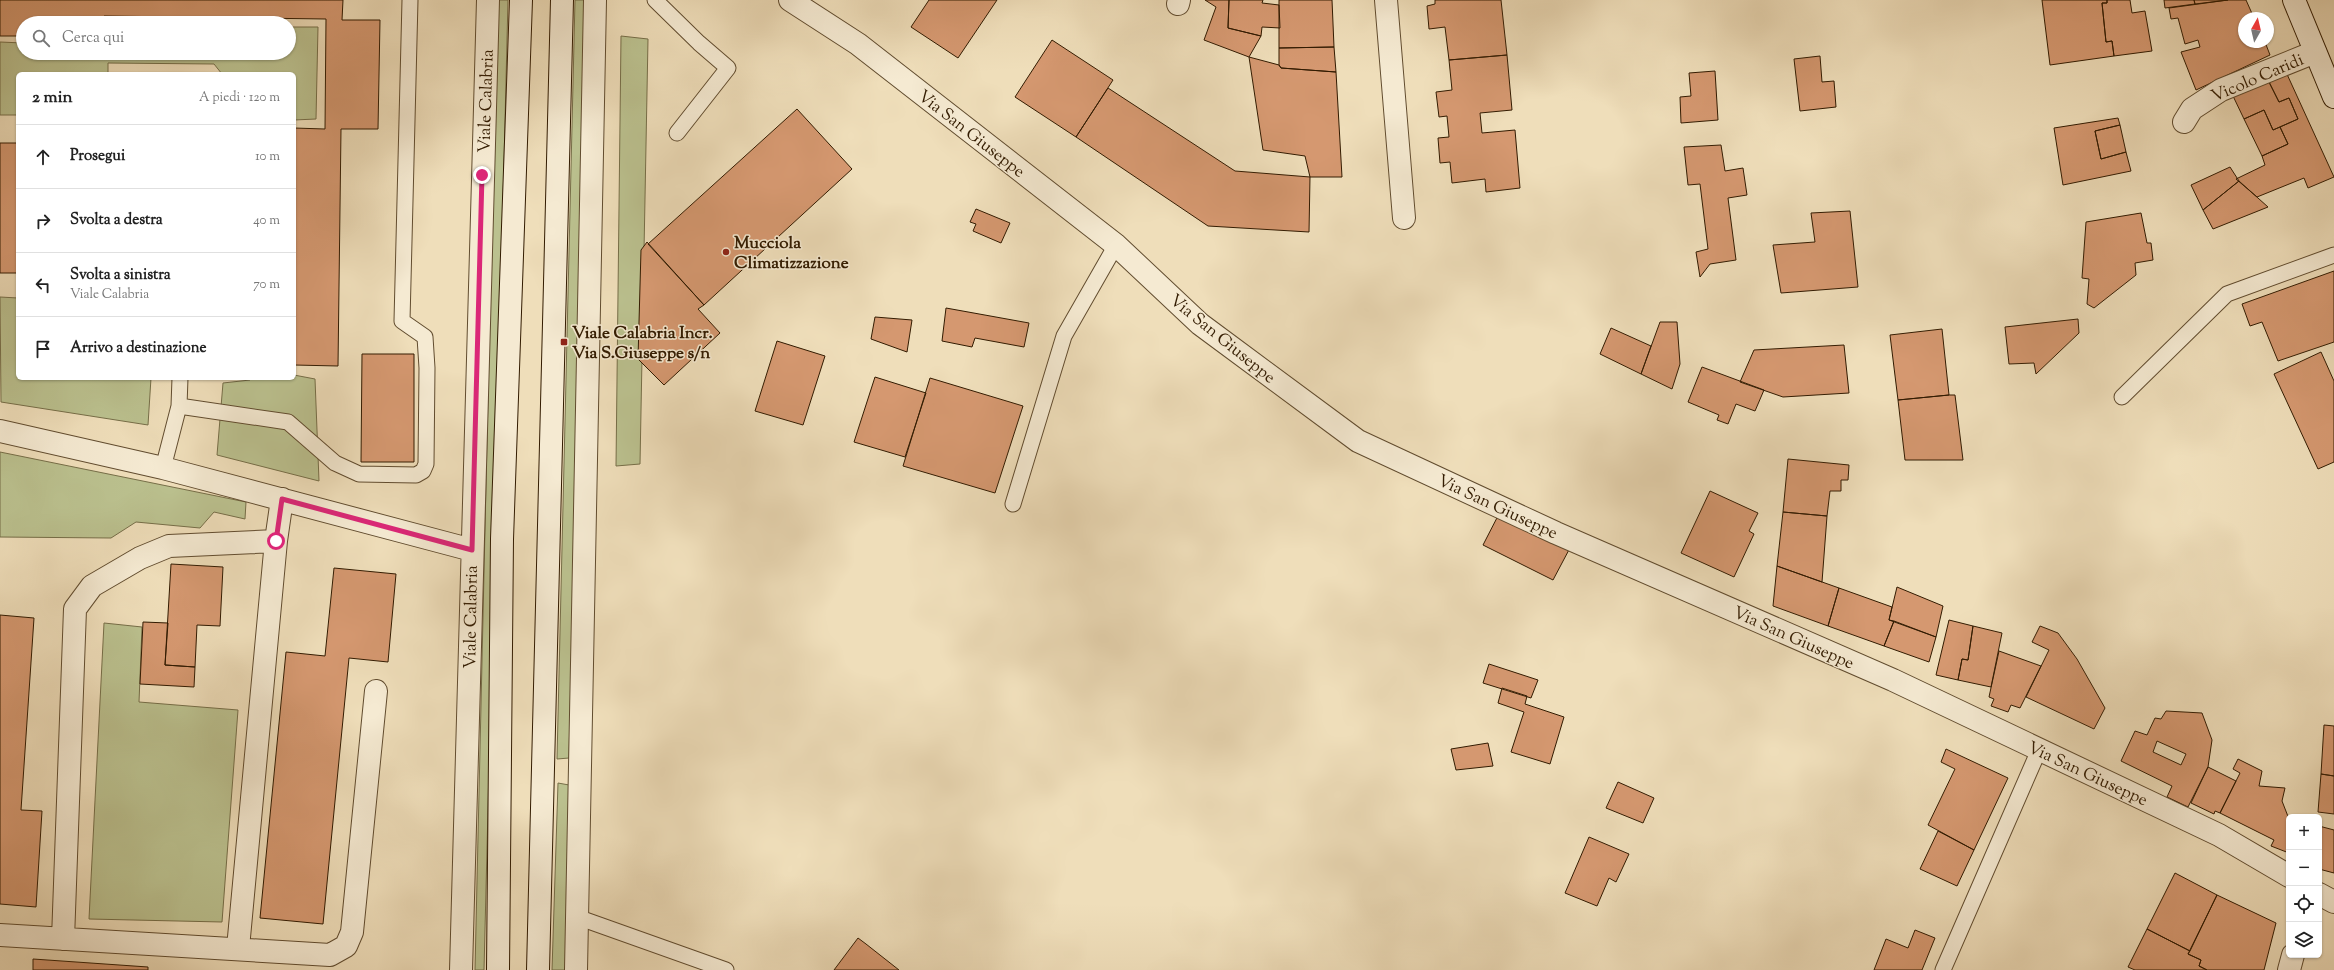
<!DOCTYPE html>
<html lang="it">
<head>
<meta charset="utf-8">
<style>
  body { margin:0; font-family:"Sorts Mill Goudy",serif; background:#f2f2f2; color:#222 }
  .controls { position:absolute; right:12px; bottom:12px; display:grid; overflow:hidden; border-radius:6px; box-shadow:0 1px 3px #0004 }
  .controls button { width:36px; height:36px; display:grid; place-items:center; padding:0; border:0; border-bottom:1px solid #e0e0e0; background:#fff; color:#222; font:20px sans-serif }
  .compass { position:absolute; left:2238px; top:12px; width:36px; height:36px; border-radius:50%; background:#fff; box-shadow:0 1px 3px #0004; rotate:8deg }
  .stop { position:absolute; width:12px; height:12px; margin:-9px; border:3px solid #db2777; border-radius:50%; background:#fff }
  .stop.end { background:#db2777; border-color:#fff; box-shadow:0 1px 4px #0008 }
  .list { margin:0; padding:0; list-style:none }
  h2 { display:flex; justify-content:space-between; align-items:center; height:52px; margin:0; padding:0 16px; font-size:17px }
  h2 small { font-size:13px; font-weight:400; color:#767676 }
  .list li { display:grid; grid-template-columns:26px 1fr auto; gap:12px; align-items:center; box-sizing:border-box; height:64px; padding:0 16px; border-top:1px solid #e0e0e0 }
  .list b { display:block; font-size:15px; white-space:nowrap }
  .list p { margin:0; font-size:13px; white-space:nowrap; color:#767676 }
  .list em { font-size:13px; font-style:normal; color:#767676 }
  .icon { flex:none; width:22px; height:22px; fill:none; stroke:currentColor; stroke-width:2; stroke-linecap:round; stroke-linejoin:round }
  .map { position:relative; flex:none; width:2334px; height:970px; overflow:hidden }
  .search { position:absolute; background:#fff; box-shadow:0 1px 3px #0004; left:16px; top:16px; width:280px; height:44px; display:flex; align-items:center; gap:10px; box-sizing:border-box; padding:0 14px; border-radius:22px; color:#767676; font-size:15px }
  .panel { position:absolute; background:#fff; box-shadow:0 1px 3px #0004; left:16px; top:72px; width:280px; height:308px; border-radius:6px }
  .map>svg:first-child { display:block }
  .green { fill:#bbc18f; stroke:#766e48 }
  .building { fill:#d59870; stroke:#321b01; fill-rule:evenodd }
  .lines { fill:none; stroke-linecap:round; stroke-linejoin:round }
  .lane-casing { stroke:#614c2f; stroke-width:17 }
  .street-casing { stroke:#614c2f; stroke-width:24 }
  .secondary-casing { stroke:#321b01; stroke-width:24 }
  .lane { stroke:#f5ead2; stroke-width:15 }
  .street { stroke:#f5ead2; stroke-width:22 }
  .secondary { stroke:#f5ead2; stroke-width:22 }
  .route { stroke:#db2777; stroke-width:5 }
  .poi-dot { fill:#8f2418; stroke:#f5ead2; stroke-width:1.5 }
  .labels { text-anchor:middle; stroke-width:3; stroke-linejoin:round; paint-order:stroke }
  .street-label { font-size:17px; fill:#321b01; stroke:#f5ead2 }
  .poi-label { font-size:17px; font-weight:bold; fill:#321b01; stroke:#f5ead2; text-anchor:start }
</style>
</head>
<body>
<div class="map">
<svg width="2334" height="970" viewBox="0 0 2334 970">
  <rect width="100%" height="100%" fill="#efdeba"/>
  <filter id="stains"><feTurbulence type="fractalNoise" baseFrequency=".005" numOctaves="4"/><feColorMatrix values="0 0 0 0 .2 0 0 0 0 .09 0 0 0 0 .02 0 0 0 .5 -.17"/></filter>
  <radialGradient id="worn" r=".72"><stop offset=".6" stop-color="#630" stop-opacity="0"/><stop offset="1" stop-color="#630" stop-opacity=".3"/></radialGradient>
  <path class="green" d="M497 0H508L484 970H475Z
    M575 0H587L569 758 557 759Z
    M289 27H318L316 119 294 120V74H222L214 64 108 63V74H18V115H0V42L23 43V53H289Z
    M621 36 648 39 640 464 616 466Z
    M0 297 18 298V378H151L148 425 1 402Z
    M294 375 315 379 319 481 217 455 223 383 250 380V378H294Z
    M0 452 246 502 245 519 214 512 200 528 136 522 111 538 0 537Z
    M104 623 142 627 139 702 238 710 222 922 89 919Z
    M558 783 569 785 566 970H552Z"/>
  <path class="building" d="M0 0H343L342 20H380L378 129H341L338 366 294 365V128L325 129 326 19 104 16V23H23V36H0Z
    M929 0H997L958 58 911 27Z
    M1205 0H1229L1228 28 1261 36 1249 57 1204 40 1216 7Z
    M1229 0H1263L1262 3 1279 5 1280 28 1262 27 1261 36 1228 28Z
    M1279 0H1332L1334 47 1279 48Z
    M1435 0H1501L1507 55 1449 60 1445 27 1429 29 1427 6 1435 4Z
    M2042 0H2107V3H2102L2106 42 2112 41 2114 56 2050 65Z
    M2107 0H2130L2132 13 2145 11 2152 51 2114 56 2112 41 2106 42 2102 3H2107Z
    M2164 0H2194L2195 4 2165 8Z
    M2194 0H2228L2195 4Z
    M2228 0H2246L2254 18H2244V42H2265L2270 55 2196 90 2181 52 2200 47 2198 40 2185 44 2178 18 2171 19 2169 8Z
    M1052 40 1113 80 1076 137 1015 97Z
    M1334 47 1336 72 1281 68 1279 65V48Z
    M1507 55 1512 110 1480 113 1482 133 1515 130 1520 188 1486 192 1485 179 1452 183 1450 162 1440 163 1438 138 1449 137 1447 116 1439 117 1436 92 1452 90 1449 60Z
    M1820 56 1822 82 1834 81 1836 107 1800 111 1794 59Z
    M1249 57 1279 65 1281 68 1336 72 1342 177H1310L1305 156 1263 150Z
    M1715 71 1718 120 1681 123 1680 97 1691 96 1689 73Z
    M2286 72 2334 177 2308 188 2304 178 2257 197 2236 179 2265 165 2262 156 2288 144 2280 127 2298 119 2289 98 2279 102 2268 80Z
    M2268 80 2279 102 2289 98 2298 119 2273 130 2264 110 2244 119 2233 96Z
    M1108 88 1235 171 1310 177 1309 232 1208 226 1076 137Z
    M797 109 852 169 704 305 648 244Z
    M2264 110 2273 130 2280 127 2288 144 2262 156 2244 119Z
    M2118 118 2120 125 2095 131 2101 159 2126 152 2131 171 2063 185 2054 128Z
    M2120 125 2126 152 2101 159 2095 131Z
    M0 143H18V273H0Z
    M1721 145 1725 171 1743 168 1747 195 1728 198 1736 260 1710 264 1700 277 1696 252 1708 249 1700 184 1688 185 1684 147Z
    M2230 167 2239 181 2203 210 2191 185Z
    M2239 181 2268 207 2213 229 2203 210Z
    M976 209 1010 223 1001 243 973 231 976 224 970 222Z
    M1850 211 1858 287 1781 293 1773 245 1815 242 1811 213Z
    M2141 213 2147 243H2151L2153 260 2135 263 2136 275 2094 308 2087 304 2089 279 2082 278 2086 222Z
    M647 242 704 305 698 309 720 333 664 385 638 359 641 250Z
    M2334 271V342L2278 361 2262 322 2250 326 2242 304Z
    M946 308 1029 323 1024 347 975 338 972 347 942 341Z
    M875 317 912 320 907 352 871 339Z
    M2078 319 2079 333 2036 374 2034 363 2009 364 2005 327Z
    M1660 322H1677L1680 364 1672 389 1641 374Z
    M1611 328 1651 346 1641 374 1600 354Z
    M1942 329 1949 395 1898 400 1890 335Z
    M777 341 825 356 803 425 755 411Z
    M1844 345 1849 393 1783 397 1740 382 1754 350Z
    M2321 352 2334 381V462L2318 469 2274 374Z
    M362 354H414V462H361Z
    M1702 367 1764 390 1755 411 1736 404 1728 424 1717 420 1719 415 1688 402Z
    M875 377 926 393 905 457 854 442Z
    M930 378 1023 406 995 493 903 466Z
    M1949 395H1955L1963 460H1905L1898 400Z
    M1788 459 1849 465 1848 480H1841V491H1830L1827 516 1783 512Z
    M1710 491 1758 513 1749 531 1754 534 1734 577 1681 553Z
    M1501 510 1571 546 1553 580 1483 545Z
    M1783 512 1827 516 1822 582 1777 566Z
    M171 564 223 567 220 626 197 625 195 667 165 665Z
    M1777 566 1839 588 1828 626 1773 606Z
    M334 568 396 574 388 662 349 658 323 924 260 918 286 652 325 656Z
    M1897 587 1943 606 1936 637 1889 620Z
    M1839 588 1892 607 1889 620 1894 621 1884 646 1828 626Z
    M0 615 34 618 21 810 42 811 36 907 0 904Z
    M1949 620 1973 626 1968 660 1962 659 1958 680 1936 675Z
    M1894 621 1936 637 1929 662 1884 646Z
    M143 622 168 623 165 665 195 667 194 687 140 684Z
    M1973 626 2002 633 1991 687 1958 680 1962 659 1968 660Z
    M2040 626 2058 633 2077 659 2105 708 2094 729 2026 697 2049 650 2032 642Z
    M1999 651 2041 666 2020 708 2011 705 2008 712 1991 706 1994 699 1989 697Z
    M1489 664 1538 680 1531 698 1483 683Z
    M1502 688 1527 696 1525 704 1564 717 1550 764 1511 752 1524 712 1498 703Z
    M2166 711 2202 713 2212 740 2208 767 2188 807 2167 797 2172 786 2121 761 2135 731 2147 735 2155 718 2161 719ZM2157 741 2186 754 2181 765 2153 752Z
    M2324 725 2334 726V776L2321 774Z
    M1488 743 1493 766 1456 770 1451 749Z
    M1946 749 2008 778 1974 850 1928 825 1955 769 1941 762Z
    M2238 759 2262 771 2259 786 2285 788 2282 801 2289 819V853L2271 846 2274 840 2220 813 2240 773 2233 769Z
    M2208 767 2236 781 2220 813 2215 811 2214 814 2191 803Z
    M2321 774 2334 776V814L2318 812Z
    M1618 782 1654 798 1643 823 1606 808Z
    M2319 826 2334 830V873L2319 869Z
    M1938 831 1974 850 1957 886 1920 869Z
    M1589 837 1629 854 1616 882 1609 878 1597 906 1565 893Z
    M2175 873 2217 895 2190 951 2147 929Z
    M2217 895 2276 923 2264 970H2207L2199 966 2201 960 2188 954Z
    M2147 929 2190 951 2188 954 2201 960 2199 966 2207 970H2135L2128 967Z
    M1915 930 1935 938 1922 970H1874L1886 939 1908 948Z
    M858 938 866 944 899 970H834Z
    M33 959 148 967V970H33Z"/>
  <g class="lines">
    <g class="lane-casing">
      <path id="lane" d="M655 0 699 43 728 68 677 133
        M2122 397 2227 294 2334 255
        M179 406 180 378
        M163 468 179 406 288 422 335 463 359 474 416 475 423 471 426 464 427 368 425 337 402 321 410 0
        M1013 504 1064 336 1116 245
        M577 917 726 970
        M1943 970 2039 750"/>
    </g>
    <g class="street-casing">
      <path id="street" d="M790 0 858 44 1116 245 1200 324 1358 441 1556 533 1893 680 2219 835 2289 876
        M1386 0 1404 218
        M1178 4 1179 0
        M2184 122 2192 109 2221 90 2315 52
        M0 431 163 468 472 550
        M2319 894 2334 902
        M0 935 330 955 346 946 352 932 376 691
        M63 939 75 609 92 586 140 558 169 546 276 541
        M238 948 276 541 282 499
        M461 970 488 0
        M576 970 595 0
        M2289 970 2293 955"/>
    </g>
    <g class="secondary-casing">
      <path id="secondary" d="M2294 0 2334 97
        M498 970 502 539 521 0
        M538 970 562 0"/>
    </g>
    <use href="#lane" class="lane"/>
    <use href="#street" class="street"/>
    <use href="#secondary" class="secondary"/>
  </g>
  <g class="lines">
    <path class="route" d="M276 541 282 499 472 550 482 175"/>
  </g>
  <g class="poi-dot">
    <circle cx="726" cy="252" r="4"/>
    <rect x="560" y="338" width="8" height="8" rx="2"/>
  </g>
  <g class="labels">
    <g class="street-label">
      <text transform="translate(2257 77) rotate(-23)" y="6">Vicolo Caridi</text>
      <text transform="translate(485 101) rotate(-88)" y="6">Viale Calabria</text>
      <text transform="translate(972 133) rotate(38)" y="6">Via San Giuseppe</text>
      <text transform="translate(1223 338) rotate(39)" y="6">Via San Giuseppe</text>
      <text transform="translate(1498 506) rotate(25)" y="6">Via San Giuseppe</text>
      <text transform="translate(470 617) rotate(-89)" y="6">Viale Calabria</text>
      <text transform="translate(1794 637) rotate(24)" y="6">Via San Giuseppe</text>
      <text transform="translate(2088 773) rotate(25)" y="6">Via San Giuseppe</text>
    </g>
    <g class="poi-label">
      <text x="734" y="248">Mucciola<tspan x="734" dy="20">Climatizzazione</tspan></text>
      <text x="572" y="338">Viale Calabria Incr.<tspan x="572" dy="20">Via S.Giuseppe s/n</tspan></text>
    </g>
  </g>
  <rect width="100%" height="100%" filter="url(#stains)"/>
  <rect width="100%" height="100%" fill="url(#worn)"/>
</svg>
<div class="controls">
<button>+</button>
<button>−</button>
<button><svg class="icon" aria-label="locate" viewBox="0 0 24 24"><circle cx="12" cy="12" r="6"/><path d="M12 2v4M12 18v4M2 12h4M18 12h4"/></svg></button>
<button><svg class="icon" aria-label="layers" viewBox="0 0 24 24"><path d="M12 4l9 5-9 5-9-5zM3 14l9 5 9-5"/></svg></button>
</div>
<svg class="compass" viewBox="-18 -18 36 36"><path d="M0-13l5 13h-10z" fill="#e53935"/><path d="M0 13l5-13h-10z" fill="#767676"/></svg>
<div class="stop" style="left:276px;top:541px"></div>
<div class="stop end" style="left:482px;top:175px"></div>
<div class="search"><svg class="icon" aria-label="search" viewBox="0 0 24 24"><circle cx="10" cy="10" r="6"/><path d="M15 15l6 6"/></svg>Cerca qui</div>
<section class="panel">
<h2>2 min<small>A piedi · 120 m</small></h2>
<ul class="list">
<li><svg class="icon" aria-label="ahead" viewBox="0 0 24 24"><path d="M12 20V5M6 11l6-6 6 6"/></svg><div><b>Prosegui</b></div><em>10 m</em></li>
<li><svg class="icon" aria-label="right" viewBox="0 0 24 24"><path d="M7 20v-9h11M14 6l5 5-5 5"/></svg><div><b>Svolta a destra</b></div><em>40 m</em></li>
<li><svg class="icon" aria-label="left" viewBox="0 0 24 24"><path d="M17 20v-9H6M10 6l-5 5 5 5"/></svg><div><b>Svolta a sinistra</b><p>Viale Calabria</p></div><em>70 m</em></li>
<li><svg class="icon" aria-label="arrive" viewBox="0 0 24 24"><path d="M6 21V4h12l-3 4 3 4H6"/></svg><div><b>Arrivo a destinazione</b></div></li>
</ul>
</section>
</div>
</body>
</html>
